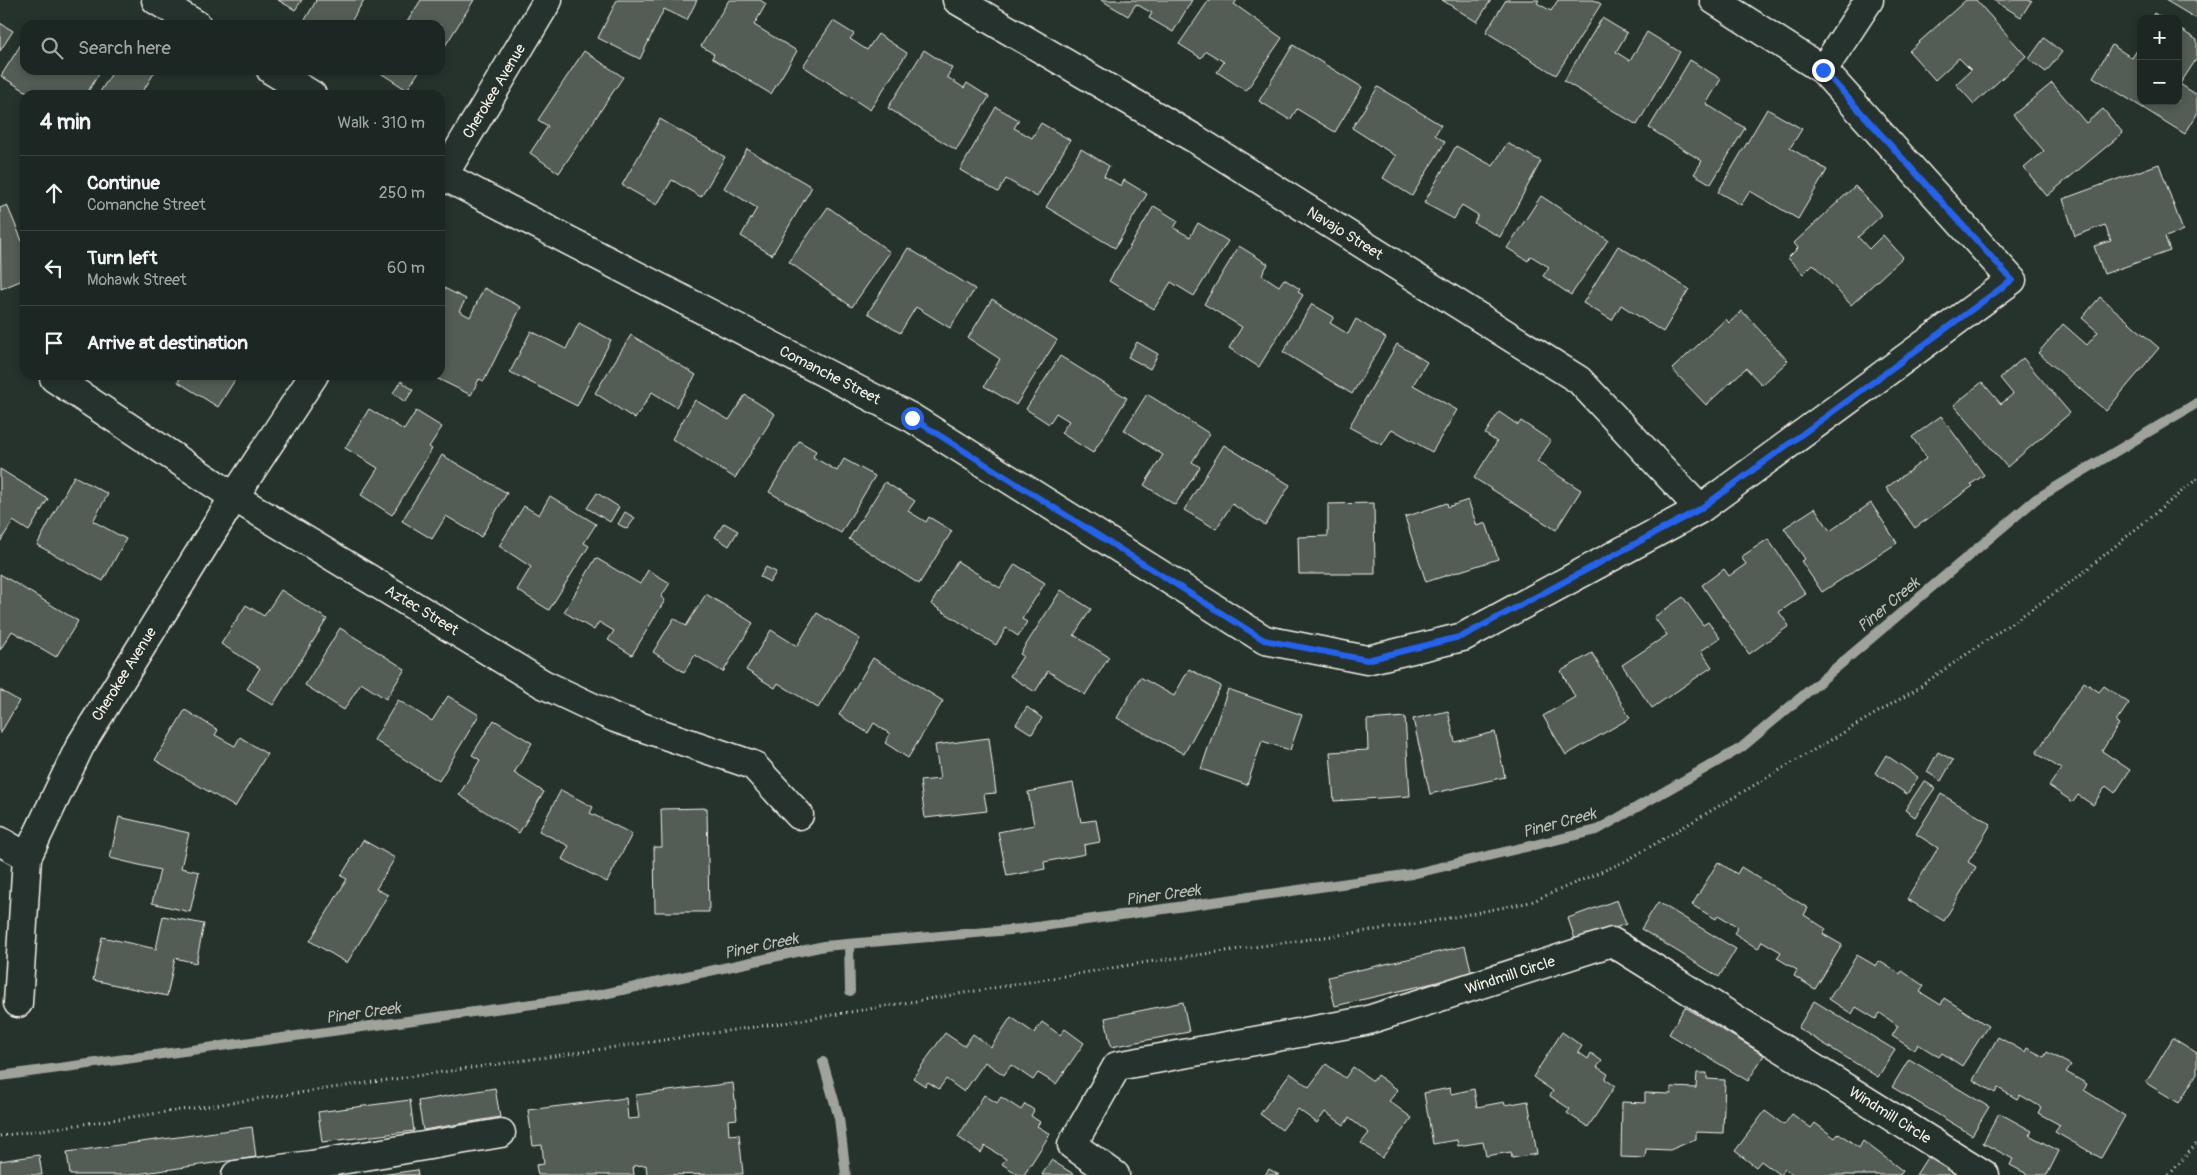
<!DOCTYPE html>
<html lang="en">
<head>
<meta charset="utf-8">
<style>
  body { margin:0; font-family:Pangolin,sans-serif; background:#29322f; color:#f1f3f6 }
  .controls { position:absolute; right:15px; top:15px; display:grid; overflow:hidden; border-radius:10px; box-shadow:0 2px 8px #0003 }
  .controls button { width:45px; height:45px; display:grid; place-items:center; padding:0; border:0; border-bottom:1px solid #3a4340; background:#1c2622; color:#f1f3f6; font:25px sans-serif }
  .stop { position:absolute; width:15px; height:15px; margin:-11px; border:4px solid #2563eb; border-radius:50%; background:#fff }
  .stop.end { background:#2563eb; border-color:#fff; box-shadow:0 1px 5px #0008 }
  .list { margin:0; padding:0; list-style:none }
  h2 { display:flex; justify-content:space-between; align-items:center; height:65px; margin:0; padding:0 20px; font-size:21px }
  h2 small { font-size:16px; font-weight:400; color:#a0a5a5 }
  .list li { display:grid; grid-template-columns:32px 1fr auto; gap:15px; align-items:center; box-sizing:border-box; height:75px; padding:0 20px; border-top:1px solid #3a4340 }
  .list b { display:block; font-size:19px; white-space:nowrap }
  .list p { margin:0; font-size:16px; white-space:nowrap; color:#a0a5a5 }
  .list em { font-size:16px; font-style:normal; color:#a0a5a5 }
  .icon { flex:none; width:28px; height:28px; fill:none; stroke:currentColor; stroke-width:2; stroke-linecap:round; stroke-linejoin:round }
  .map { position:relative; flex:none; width:2197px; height:1175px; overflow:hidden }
  .search { position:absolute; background:#1c2622; box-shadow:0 2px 8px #0003; left:20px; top:20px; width:425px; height:55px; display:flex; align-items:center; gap:12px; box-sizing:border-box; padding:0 18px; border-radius:15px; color:#a0a5a5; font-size:19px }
  .panel { position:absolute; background:#1c2622; box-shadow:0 2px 8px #0003; left:20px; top:90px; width:425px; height:290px; border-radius:15px }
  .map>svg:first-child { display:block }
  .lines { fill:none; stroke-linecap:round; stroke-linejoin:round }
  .stream { stroke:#9fa39b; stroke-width:10 }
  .building { fill:#525c55; stroke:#f4f1e8 }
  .minor-casing { stroke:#f4f1e8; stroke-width:31 }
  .path { stroke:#f4f1e8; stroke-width:3; stroke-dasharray:1 4; stroke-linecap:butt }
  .minor { stroke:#26332d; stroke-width:28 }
  .route { stroke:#2563eb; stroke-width:6 }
  .labels { text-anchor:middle; stroke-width:5; stroke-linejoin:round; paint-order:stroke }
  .street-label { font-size:15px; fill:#f4f1e8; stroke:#26332d }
  .water-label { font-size:16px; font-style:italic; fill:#bcbdb5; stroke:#26332d }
</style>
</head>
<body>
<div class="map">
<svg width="2197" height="1175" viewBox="0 0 2197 1175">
  <rect width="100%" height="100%" fill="#26332d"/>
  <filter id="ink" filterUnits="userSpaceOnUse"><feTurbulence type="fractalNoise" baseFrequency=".02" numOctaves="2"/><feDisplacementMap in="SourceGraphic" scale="10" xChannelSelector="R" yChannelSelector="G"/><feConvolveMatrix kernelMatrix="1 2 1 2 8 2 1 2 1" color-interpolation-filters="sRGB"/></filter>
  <g filter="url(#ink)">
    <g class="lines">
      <path class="stream" d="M849 944 850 991
        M823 1062 839 1118 846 1175
        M0 1076 599 995 824 946 1022 929 1412 874 1597 830 1741 748 2036 499 2197 403"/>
    </g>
    <path class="building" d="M278 0H302L295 10Z
      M315 0H364L349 25H302L316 1Z
      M421 0H474L440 54V25H405Z
      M617 0H697L687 20 664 9 640 59 598 38Z
      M729 0H760L766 4 754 25 797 51 771 94 712 58 714 54 701 46Z
      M1101 0H1192L1173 32 1149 18 1152 13 1136 4 1128 16Z
      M1209 0H1237L1234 4 1282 38 1246 91 1217 72 1224 62 1206 51 1201 58 1179 44Z
      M1442 0H1491L1477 22Z
      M1506 0H1539L1537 3 1551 11 1558 0H1594L1601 4 1556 75 1486 32Z
      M1966 0H1976L2026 56 1974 104 1956 84 1971 70 1959 58 1935 80 1909 51Z
      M1993 0H2032L2021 17Z
      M2165 0H2197V19Z
      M2154 13 2163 19H2151Z
      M1602 18 1627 33 1616 52 1630 61 1647 32 1680 52 1637 125 1564 81Z
      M833 21 854 34 850 39 867 50 878 34 907 53 870 110 803 66Z
      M0 23 13 31 0 51Z
      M2178 28 2197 40V58L2180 84 2197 95V114L2185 134 2093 77 2112 45 2132 58 2141 44V101H2178Z
      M25 38V70H101L86 95H32L1 76Z
      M2044 38 2062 52 2046 72 2029 59Z
      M1293 45 1362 87 1335 132 1297 109 1290 120 1259 101Z
      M924 50 952 68 947 77 964 88 967 83 989 97 956 150 888 108Z
      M584 51 623 77 559 173 530 153 548 126 538 120Z
      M1690 60 1721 79 1706 104 1745 128 1711 184 1694 174 1702 161 1649 128Z
      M114 70H156L143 91 149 95H98Z
      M376 70H420L407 90Z
      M2052 83 2086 123 2103 109 2123 133 2047 196 2024 168 2044 151 2013 115Z
      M1378 87 1441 125 1435 135 1445 142 1412 196 1383 178 1396 156 1352 128Z
      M996 107 1019 120 1014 128 1032 138 1041 123 1070 140 1037 197 1006 179 998 192 960 170Z
      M1767 109 1802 129 1790 148 1827 170 1798 219 1750 191 1741 205 1718 192Z
      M660 119 725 157 701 197 672 180 657 205 622 185Z
      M1507 143 1541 161 1500 237 1474 223 1478 215 1462 205 1454 219 1424 203 1456 146 1493 166Z
      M747 149 812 187 772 255 741 236 757 208 724 188Z
      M1081 149 1109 166 1104 176 1121 186 1124 180 1147 194 1115 248 1046 207Z
      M2159 164 2183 231 2165 237 2170 251 2104 274 2094 246 2111 241 2105 225 2075 236 2063 199Z
      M1855 186 1882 215 1858 237 1869 249 1883 235 1903 257 1851 305 1813 264 1803 274 1788 258 1798 248 1794 243Z
      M1541 196 1608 240 1571 295 1543 276 1549 267 1531 256 1528 261 1507 248Z
      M7 205 25 248V279L1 289 0 208Z
      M1154 206 1178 221 1174 228 1190 237 1198 223 1228 241 1194 296 1171 282 1154 309 1109 281Z
      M828 207 890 252 852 307 789 262Z
      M1239 246 1268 264 1262 275 1279 286 1284 279 1300 289 1298 292 1303 295 1259 367 1229 348 1242 327 1204 304Z
      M1618 246 1689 289 1663 332 1621 305 1612 320 1583 303Z
      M908 248 975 289 950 328 916 307 900 333 868 313Z
      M440 286 466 299 459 311 470 317 484 288 521 307 484 381 479 379 471 395 430 375H440Z
      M2100 297 2159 348 2106 411 2038 353 2063 324 2087 345 2098 332 2082 318Z
      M992 299 1057 340 1016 405 984 386 1000 359 968 338Z
      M1312 304 1334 317 1330 323 1348 334 1356 319 1386 338 1352 394 1283 352Z
      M1742 311 1788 361 1762 385 1746 368 1706 405 1672 369 1726 319 1729 323Z
      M579 323 611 340 577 406 510 372 531 331 566 349Z
      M631 335 696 375 676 407 652 392 635 419 595 393Z
      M1137 342 1158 354 1150 369 1128 357Z
      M1397 344 1427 362 1413 385 1457 410 1432 452 1392 429 1382 445 1349 427Z
      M1060 356 1127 398 1093 453 1061 433 1069 421 1056 413 1049 424 1026 409Z
      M2023 358 2070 413 2007 467 1954 405 1982 382 2001 404 2013 394 2000 378Z
      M182 375H238L218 407 178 382Z
      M401 381 413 390 405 402 393 393Z
      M1147 394 1210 434 1192 462 1200 467 1175 505 1144 485 1163 455 1124 430Z
      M745 395 775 414 735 478 672 439 695 400 729 420Z
      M369 409 404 430 416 411 442 427 429 447 432 449 392 515 361 495 378 468 345 448Z
      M1499 412 1518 425 1521 421 1551 441 1537 462 1581 490 1556 530 1474 478 1497 442 1485 434Z
      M1941 416 1984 475 1971 484 1973 486 1915 528 1886 488 1927 458 1912 437Z
      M799 441 816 451 813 457 837 471 844 459 875 476 841 533 769 492Z
      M1224 445 1290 485 1265 525 1232 504 1216 529 1184 510Z
      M442 455 507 493 481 537 446 516 432 539 402 521Z
      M0 469 48 499 29 531 13 521 0 542Z
      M74 476 108 494 93 521 126 539 103 581 37 545Z
      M885 482 915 501 908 511 926 522 929 517 952 531 919 584 849 539Z
      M597 493 619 507 610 522 587 508Z
      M550 496 596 524 584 543 589 546 549 610 517 590 531 567 499 546 524 506 539 515Z
      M1468 500 1477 526 1486 523 1498 559 1426 582 1405 517 1447 503 1448 507Z
      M1374 503 1375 574H1299L1298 537 1328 536V504Z
      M1871 503 1897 543 1822 592 1801 561 1805 559 1784 528 1815 508 1830 531Z
      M625 512 635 518 627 529 618 524Z
      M724 523 738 531 729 546 715 537Z
      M1768 539 1806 594 1779 612 1789 626 1749 654 1702 585 1724 569 1729 576 1746 564 1741 557Z
      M596 558 640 584 648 570 670 583 661 597 665 600 632 655 608 640 614 631 599 622 594 630 564 612Z
      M957 561 1000 588 1015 564 1045 583 1022 619 1027 622 1018 636 1006 628 996 645 931 604Z
      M766 567 776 572 770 582 760 577Z
      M0 574 78 621 56 657 12 631 0 650Z
      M281 590 327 619 273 705 247 689 260 668 221 644 246 605 264 616Z
      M1061 590 1091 609 1074 635 1109 657 1085 695 1048 671 1035 692 1010 676 1023 656 1020 654Z
      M706 594 753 623 723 672 695 655 684 672 653 652 674 618 686 626Z
      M1683 597 1703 625 1708 622 1720 638 1701 651 1712 667 1652 708 1622 665 1667 635 1654 617Z
      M817 613 860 639 818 708 778 683 775 688 746 670 771 630 797 646Z
      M340 628 405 669 386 699 361 683 344 710 305 685Z
      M1592 653 1630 718 1566 755 1543 716 1575 697 1561 671Z
      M873 658 943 701 908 758 885 743 890 734 874 723 868 733 839 715Z
      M1189 669 1221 686 1184 754 1117 718 1140 677 1174 696Z
      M2084 682 2099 692 2104 686 2129 703 2116 722 2119 724 2102 751 2130 770 2115 793 2106 786 2093 805 2078 795 2073 802 2049 786 2061 769 2036 753Z
      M1228 689 1302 715 1290 750 1262 741 1247 785 1201 769Z
      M0 690 19 701 0 734Z
      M448 696 479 715 439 781 374 740 398 700 432 721Z
      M1027 707 1042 718 1032 734 1016 724Z
      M185 710 218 730 215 735 235 746 240 737 267 754 235 807 155 760Z
      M1448 711 1455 742 1495 732 1505 777 1430 794 1413 719Z
      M1405 717 1410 796 1334 801 1330 752 1368 750 1367 720Z
      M494 720 532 743 514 773 544 792 519 833 459 795 480 760 472 755Z
      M989 738 996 793 984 794 987 811 925 818 920 781 940 779 935 745Z
      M1938 752 1953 760 1941 781 1927 772Z
      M1886 755 1918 777 1907 794 1875 773Z
      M1924 781 1935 788 1915 817 1905 810Z
      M1073 783 1081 822 1096 820 1100 842 1084 845 1085 854 1044 862 1045 869 1007 876 998 832 1034 825 1028 792Z
      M561 790 593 807 590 813 632 834 607 882 562 859 569 846 539 831Z
      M1941 794 1991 824 1968 862 1976 867 1944 921 1907 899 1938 848 1916 834Z
      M707 808 709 912H655L654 847H662L661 809Z
      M119 817 189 833 181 868 199 872 190 912 152 903 160 870 110 858Z
      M363 840 395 858 376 889 388 895 347 963 310 941 347 879 341 876Z
      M1718 862 1737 874 1741 867 1808 908 1804 915 1826 929 1823 934 1842 945 1815 989 1794 976 1797 970 1777 958 1781 952 1762 941 1758 949 1734 933 1738 927 1718 915 1716 919 1692 905Z
      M1617 900 1626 924 1576 942 1568 918Z
      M1658 902 1736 949 1719 977 1641 929Z
      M163 916 204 924 196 963 175 958 167 996 93 980 102 937 156 949Z
      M1465 946 1472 974 1335 1006 1328 977Z
      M1857 955 1876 966 1879 961 1900 974 1902 971 1924 986 1920 992 1941 1005 1944 998 1988 1026 1962 1066 1942 1053 1939 1057 1918 1044 1914 1050 1892 1036 1898 1026 1880 1013 1876 1019 1856 1007 1852 1014 1829 999Z
      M1814 1001 1895 1050 1878 1077 1798 1028Z
      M1183 1002 1189 1032 1111 1047 1105 1018Z
      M1685 1007 1764 1055 1748 1081 1669 1034Z
      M1011 1017 1034 1033 1042 1022 1060 1035 1065 1029 1084 1043 1056 1084 1038 1073 1033 1080 1011 1065 1004 1075 985 1062 964 1092 946 1079 939 1089 928 1082 925 1086 913 1078 945 1033 964 1046 973 1034 991 1047Z
      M1562 1032 1582 1046 1578 1052 1588 1059 1591 1053 1602 1061 1597 1067 1608 1074 1605 1079 1615 1086 1588 1127 1567 1113 1570 1109 1550 1096 1553 1091 1533 1077Z
      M1998 1037 2025 1052 2027 1048 2044 1057 2047 1052 2071 1065 2066 1072 2087 1084 2084 1090 2125 1116 2101 1158 2055 1132 2060 1125 2038 1113 2041 1107 2020 1095 2017 1099 1998 1088 1995 1093 1973 1080Z
      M2173 1038 2197 1053V1073L2179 1103 2146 1083Z
      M1909 1059 1989 1107 1972 1135 1892 1087Z
      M1326 1064 1345 1078 1353 1067 1373 1081 1377 1075 1398 1090 1389 1101 1412 1118 1382 1158 1361 1143 1369 1133 1349 1118 1344 1125 1325 1112 1317 1123 1298 1109 1282 1130 1260 1114 1290 1073 1309 1087Z
      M1697 1073H1707V1079L1725 1080 1723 1133 1696 1132V1139L1670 1150 1646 1149 1645 1158 1621 1157 1622 1102 1645 1103V1093L1671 1094V1087L1696 1088Z
      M733 1083 737 1119 728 1120 729 1135 739 1134 743 1174 647 1175 646 1165 633 1166 634 1175H538L536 1165 544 1164 542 1145 533 1146 528 1110 626 1098 628 1119 639 1118 636 1095Z
      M495 1088 500 1117 423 1130 418 1101Z
      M1450 1088 1451 1094 1474 1089 1477 1107 1504 1102 1505 1105 1528 1101 1537 1154 1512 1158 1511 1152 1486 1156 1483 1142 1458 1146 1457 1140 1433 1144 1424 1093Z
      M984 1095 997 1103 1001 1097 1021 1110 1025 1104 1034 1110 1031 1116 1040 1122 1037 1126 1050 1134 1024 1175H1019L1002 1164 1006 1159 985 1146 981 1153 958 1137Z
      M410 1100 414 1131 322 1142 318 1112Z
      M1765 1111 1784 1125 1792 1114 1811 1128 1815 1123 1835 1138 1839 1133 1859 1148 1863 1141 1903 1171 1900 1175H1794L1785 1169 1780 1175 1761 1161 1756 1167 1735 1151Z
      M1999 1113 2032 1131 2029 1135 2059 1151 2047 1175H2029L2010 1165 2013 1159 1983 1143Z
      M252 1127 256 1157 130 1175H70L67 1152Z
      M1930 1153 1959 1171 1957 1175H1916Z
      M39 1155 42 1175H0V1161Z
      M1051 1160 1075 1175H1042Z
      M1269 1169 1279 1175H1265Z
      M417 1170 418 1175H381Z"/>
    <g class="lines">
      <g class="minor-casing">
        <path id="minor" d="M156 0 197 25
          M957 0 1197 140 1579 380 1700 509
          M271 70 312 95
          M1823 70 1869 0
          M440 174 912 418 1265 640 1367 660 1463 637 1700 509 2012 280 1823 70 1714 0
          M440 181 548 0
          M54 378 234 497 543 684 615 718 753 765 799 815
          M0 841 27 857
          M18 1003 27 857 80 746 234 497 314 375
          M311 1165 501 1133
          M236 1175 311 1165 312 1175
          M1115 1175 1072 1145 1117 1066 1365 1021 1612 942 1985 1175"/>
      </g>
      <path class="path" d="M0 1136 803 1020 1148 962 1423 923 1531 902 1626 861 1912 692 2075 579 2197 479
        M2169 1175 2197 1143"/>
      <use href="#minor" class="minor"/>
    </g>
  </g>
  <g class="lines" filter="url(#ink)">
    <path class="route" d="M912 418 1264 640 1367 660 1463 636 1700 509 2012 280 1823 70"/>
  </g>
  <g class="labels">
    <g class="street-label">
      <text transform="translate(494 91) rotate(-59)" y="5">Cherokee Avenue</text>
      <text transform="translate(1345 233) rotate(32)" y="5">Navajo Street</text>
      <text transform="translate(830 375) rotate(27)" y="5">Comanche Street</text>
      <text transform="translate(422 610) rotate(31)" y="5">Aztec Street</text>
      <text transform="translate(124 674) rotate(-58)" y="5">Cherokee Avenue</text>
      <text transform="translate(1510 975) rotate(-18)" y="5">Windmill Circle</text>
      <text transform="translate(1890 1115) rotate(32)" y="5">Windmill Circle</text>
    </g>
    <g class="water-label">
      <text transform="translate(1888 604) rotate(-40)" y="6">Piner Creek</text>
      <text transform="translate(1559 822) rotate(-15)" y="6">Piner Creek</text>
      <text transform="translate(1163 894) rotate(-8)" y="6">Piner Creek</text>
      <text transform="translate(761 945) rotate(-12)" y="6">Piner Creek</text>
      <text transform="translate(363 1012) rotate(-8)" y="6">Piner Creek</text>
    </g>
  </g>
</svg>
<div class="controls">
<button>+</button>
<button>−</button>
</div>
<div class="stop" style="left:912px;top:418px"></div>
<div class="stop end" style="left:1823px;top:70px"></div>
<div class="search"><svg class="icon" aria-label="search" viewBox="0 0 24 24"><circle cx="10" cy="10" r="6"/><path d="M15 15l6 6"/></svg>Search here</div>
<section class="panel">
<h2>4 min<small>Walk · 310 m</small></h2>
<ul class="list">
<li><svg class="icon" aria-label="ahead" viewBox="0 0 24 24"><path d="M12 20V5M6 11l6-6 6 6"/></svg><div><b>Continue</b><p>Comanche Street</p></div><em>250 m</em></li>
<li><svg class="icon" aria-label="left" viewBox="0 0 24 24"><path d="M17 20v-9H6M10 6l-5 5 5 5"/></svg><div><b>Turn left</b><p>Mohawk Street</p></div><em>60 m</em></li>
<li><svg class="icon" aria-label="arrive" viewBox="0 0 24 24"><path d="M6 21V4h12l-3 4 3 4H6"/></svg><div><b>Arrive at destination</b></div></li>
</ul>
</section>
</div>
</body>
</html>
